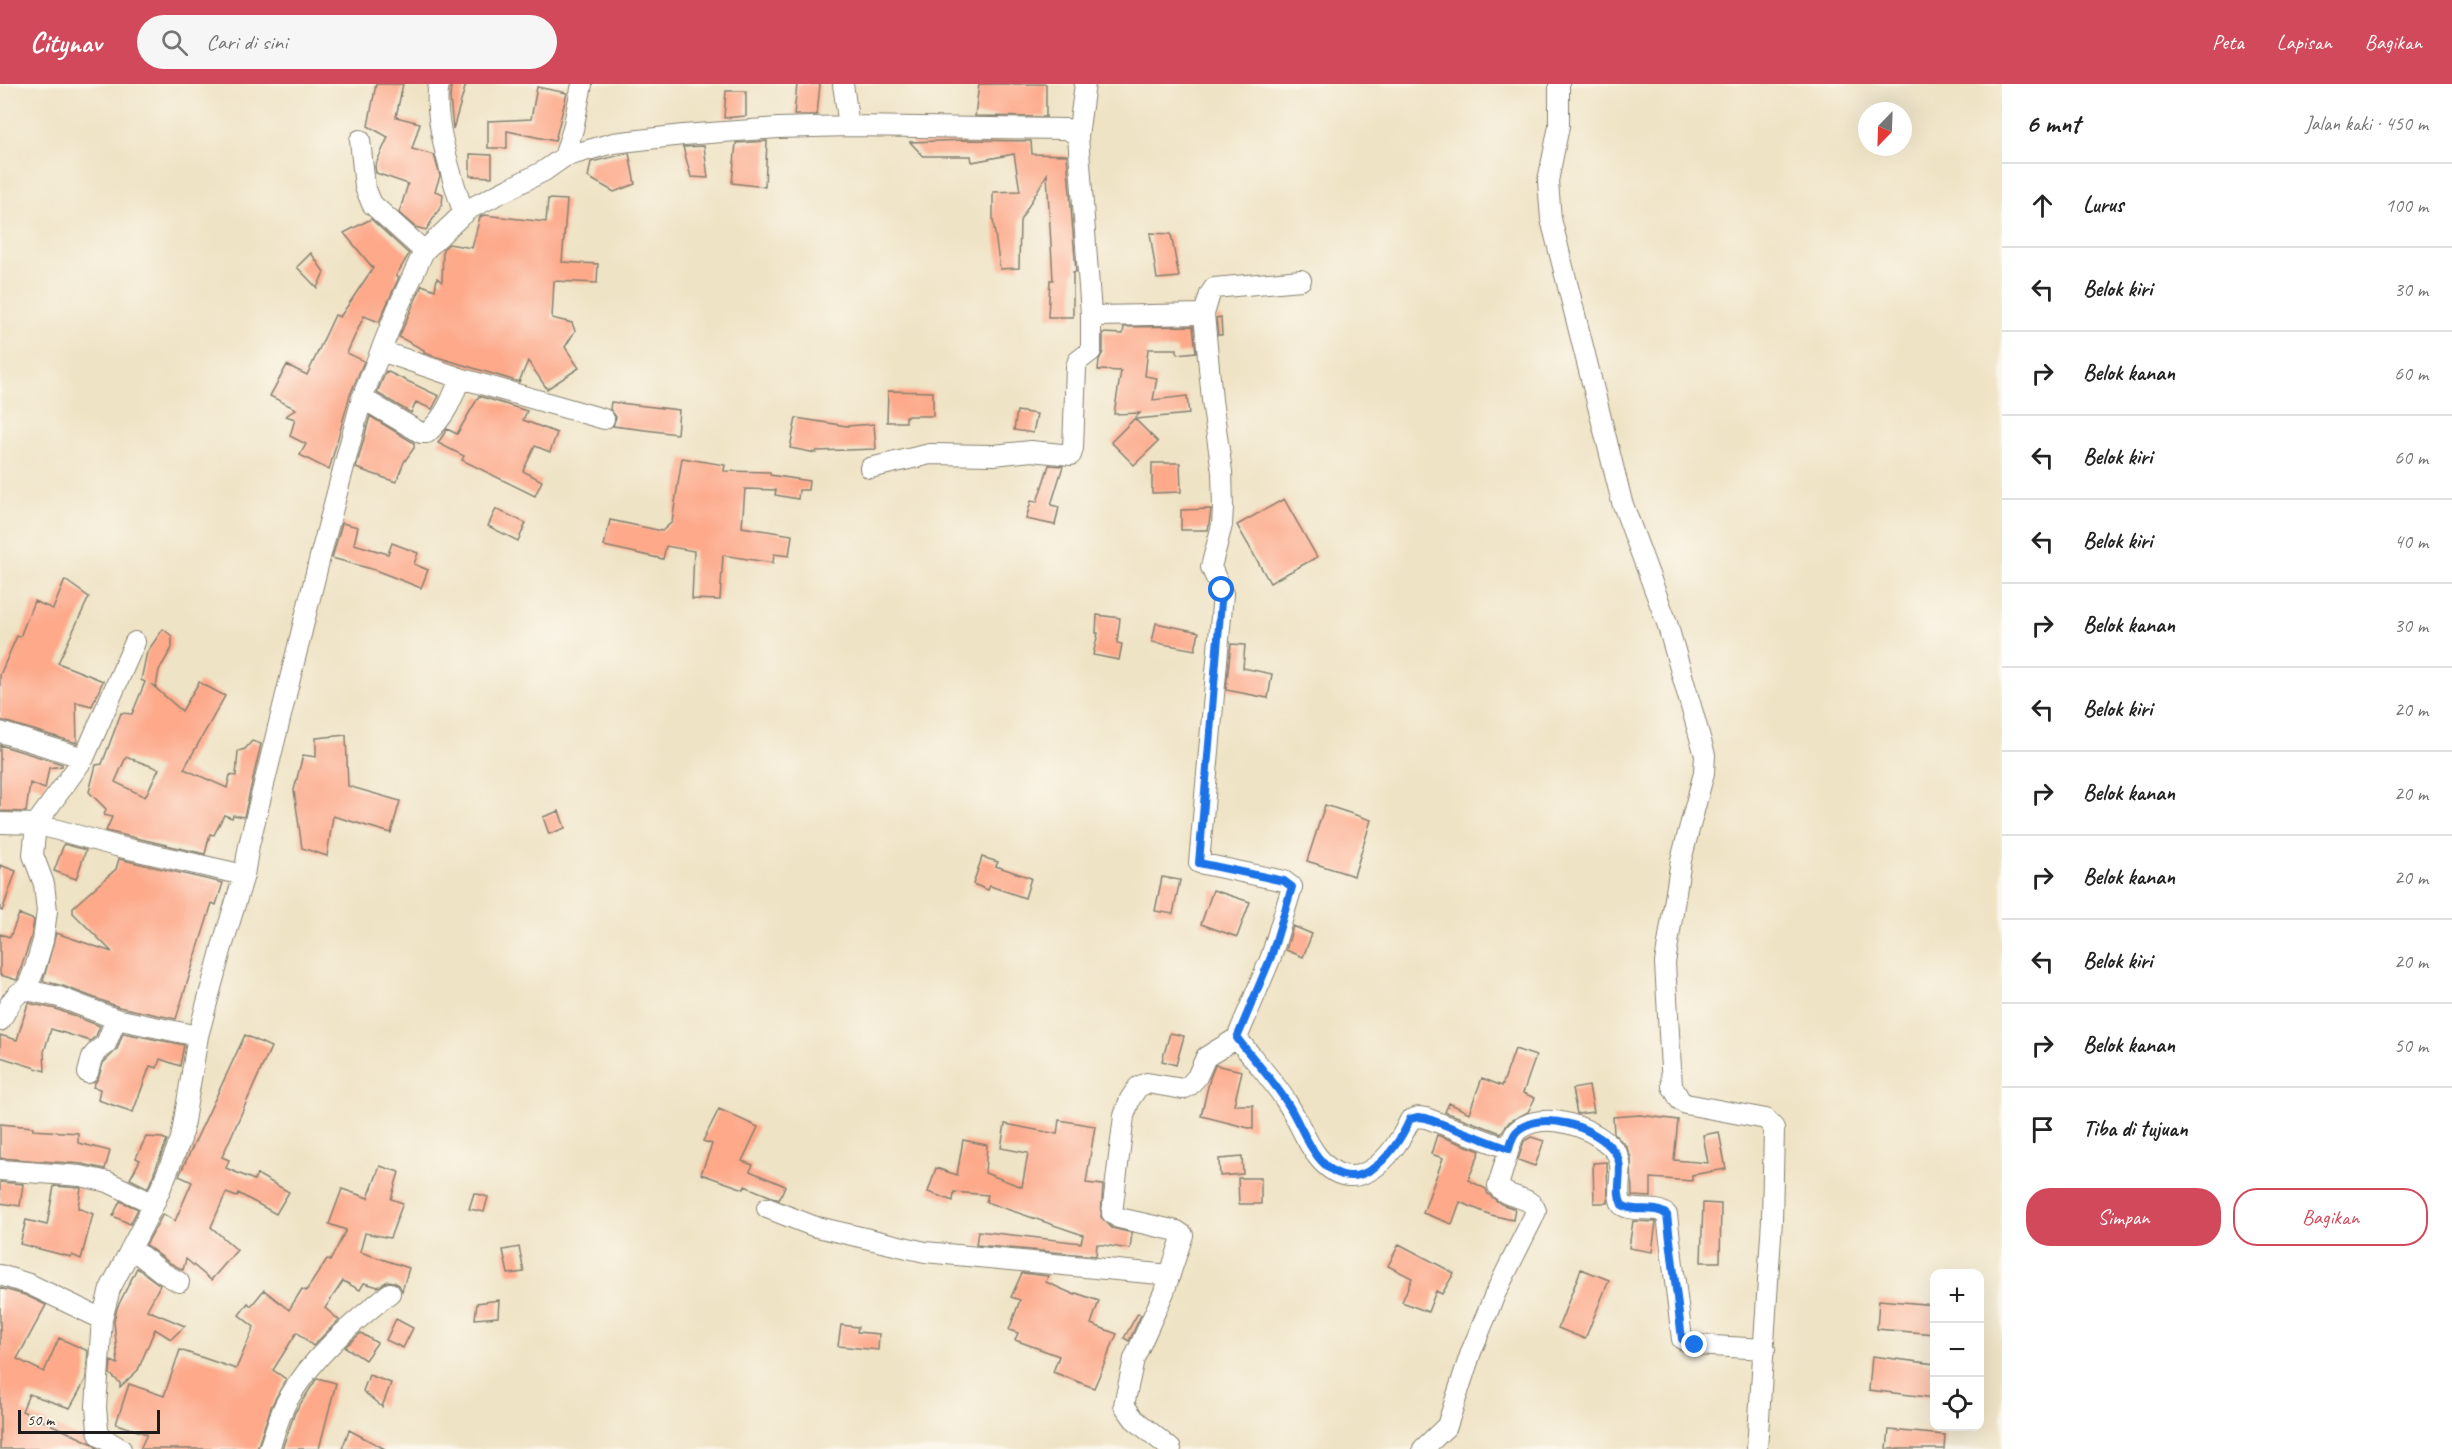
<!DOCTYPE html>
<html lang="id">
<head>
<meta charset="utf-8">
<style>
  body { margin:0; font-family:Caveat,sans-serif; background:#f6f6f6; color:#222 }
  .controls { position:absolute; right:18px; bottom:18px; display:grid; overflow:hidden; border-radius:12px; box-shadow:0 6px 24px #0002 }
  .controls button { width:54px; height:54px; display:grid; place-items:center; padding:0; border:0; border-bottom:2px solid #e0e0e0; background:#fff; color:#222; font:30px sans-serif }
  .compass { position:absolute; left:1858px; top:18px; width:54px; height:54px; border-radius:50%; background:#fff; box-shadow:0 6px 24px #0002; rotate:203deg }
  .scale { position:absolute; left:18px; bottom:15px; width:142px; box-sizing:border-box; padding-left:6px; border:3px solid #1c1c1c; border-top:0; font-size:16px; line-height:21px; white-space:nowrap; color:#1c1c1c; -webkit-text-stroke:4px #fbf7ec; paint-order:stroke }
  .stop { position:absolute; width:18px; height:18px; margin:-14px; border:4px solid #1a73e8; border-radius:50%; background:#fff }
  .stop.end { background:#1a73e8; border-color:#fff; box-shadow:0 2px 6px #0008 }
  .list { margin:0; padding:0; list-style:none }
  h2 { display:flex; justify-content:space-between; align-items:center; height:78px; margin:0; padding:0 24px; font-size:26px }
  h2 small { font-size:20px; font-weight:400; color:#767676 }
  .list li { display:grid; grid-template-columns:39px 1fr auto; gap:18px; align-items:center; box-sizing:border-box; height:84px; padding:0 24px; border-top:2px solid #e0e0e0 }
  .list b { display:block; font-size:22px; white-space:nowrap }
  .list em { font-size:20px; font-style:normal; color:#767676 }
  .actions { display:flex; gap:12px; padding:18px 24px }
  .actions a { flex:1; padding:14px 0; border:2px solid #d1495b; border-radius:24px; text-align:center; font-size:21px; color:#d1495b }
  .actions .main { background:#d1495b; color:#fff }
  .icon { flex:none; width:33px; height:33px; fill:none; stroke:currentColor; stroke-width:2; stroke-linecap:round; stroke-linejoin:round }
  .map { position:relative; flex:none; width:2002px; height:1365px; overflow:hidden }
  header { display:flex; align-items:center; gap:36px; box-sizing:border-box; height:84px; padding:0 30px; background:#d1495b; color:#fff }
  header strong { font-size:28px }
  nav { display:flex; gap:33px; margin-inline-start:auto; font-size:21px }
  .search { width:420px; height:54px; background:#f6f6f6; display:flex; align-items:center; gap:15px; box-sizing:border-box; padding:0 21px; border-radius:33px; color:#767676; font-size:22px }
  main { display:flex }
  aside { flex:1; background:#fff }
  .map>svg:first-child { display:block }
  .building { fill:#fda98a; fill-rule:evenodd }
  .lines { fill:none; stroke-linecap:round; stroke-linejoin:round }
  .minor-casing { stroke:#868070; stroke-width:22 }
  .minor { stroke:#fff; stroke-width:20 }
  .route { stroke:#1a73e8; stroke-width:8 }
</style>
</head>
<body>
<header>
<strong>Citynav</strong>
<div class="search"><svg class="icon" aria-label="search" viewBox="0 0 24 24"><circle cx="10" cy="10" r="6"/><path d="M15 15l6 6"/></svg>Cari di sini</div>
<nav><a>Peta</a><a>Lapisan</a><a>Bagikan</a></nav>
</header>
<main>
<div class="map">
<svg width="2002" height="1365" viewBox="0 0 2002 1365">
  <rect width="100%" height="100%" fill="#fbf7ec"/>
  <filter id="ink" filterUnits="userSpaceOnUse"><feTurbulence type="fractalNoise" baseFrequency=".0167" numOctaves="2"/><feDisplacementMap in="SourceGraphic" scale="12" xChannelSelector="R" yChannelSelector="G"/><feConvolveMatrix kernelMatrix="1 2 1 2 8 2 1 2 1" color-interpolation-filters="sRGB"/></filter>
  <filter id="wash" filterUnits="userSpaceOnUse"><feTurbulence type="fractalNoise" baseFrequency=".008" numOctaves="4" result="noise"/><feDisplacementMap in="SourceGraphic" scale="24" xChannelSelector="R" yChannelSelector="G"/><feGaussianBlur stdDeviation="1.35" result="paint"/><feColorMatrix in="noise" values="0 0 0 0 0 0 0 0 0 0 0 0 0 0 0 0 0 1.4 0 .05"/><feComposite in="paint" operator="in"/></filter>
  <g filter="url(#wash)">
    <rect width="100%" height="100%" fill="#efe3c5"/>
    <g id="blocks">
      <path class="building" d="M376 0H403L396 33 420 39 412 65 434 71 440 92 435 107 443 110 442 121 426 146 415 143 399 129 408 100 376 89 375 82 388 53 368 42Z
        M451 0H466L453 45 450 14Z
        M797 0H820L817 31H794Z
        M979 0H1046V33L975 32Z
        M537 3 567 9 555 57 507 47V64H488V37L531 35Z
        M726 7H746V32L724 34Z
        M967 56 1031 57 1032 70 1067 71 1076 188H1073V233H1048L1050 196H1053L1047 90 1020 137 1019 184 1000 185 993 136V108L1020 107 1014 70 972 78 971 72H923L910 58Z
        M767 57 765 103 732 99 736 59Z
        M704 62 708 94 691 93 683 63Z
        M629 69 635 100 614 108 588 93 591 78Z
        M470 70 492 71V93L470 92Z
        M548 115 567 116 562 178 598 180 597 199 554 197 552 234 572 239 575 247 565 263 579 284 547 305 528 277 519 298 424 269V266L399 253 422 201 435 206 437 194 442 198 443 165 449 160 472 164 480 133 484 131 546 138Z
        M371 135 409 170 396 192 399 193 379 238 364 232 347 269 364 277 350 311 329 386 300 371 306 360 290 352 295 335 286 332 296 325 270 312 287 281 307 291 335 231 340 233 373 184 344 149Z
        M1150 149 1171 150 1179 193 1157 195Z
        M311 169 324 188 317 204 297 183Z
        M1221 233 1222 251H1218L1216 234Z
        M1193 242 1196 268 1177 270V265H1148L1145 292 1157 294 1153 316 1187 312 1189 330 1135 335 1158 358 1134 381 1111 358 1140 329 1114 330 1121 287 1098 286 1099 276 1103 268V249L1123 250 1124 243Z
        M386 287 439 312 432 325 416 318 411 329 377 309Z
        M888 307 933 308V332H906V338H887Z
        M479 312 527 327 523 336 557 349 550 368 535 362 523 387 542 397 535 412 462 376 464 372 438 359 447 345 457 350Z
        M611 318 679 326 677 350 613 342 616 333 610 325Z
        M1017 327 1037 330 1033 349 1014 346Z
        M370 332 414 359V364L404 378 396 398 356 384Z
        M796 334 847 342 874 340 876 365 816 367V369L790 364Z
        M682 374 725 381 724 387 770 388V391L809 397 808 406H799L798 415 775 411 776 406 745 405 742 443 792 451 789 472 774 470 773 479 723 471 720 516 692 515 694 467 666 462 663 475 604 462 610 436 662 447 672 438Z
        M1152 379H1180L1181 408 1152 409Z
        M1049 381 1063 382 1051 421 1059 423 1055 441 1026 435 1031 417 1037 418Z
        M1284 415 1317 473 1270 499 1237 441Z
        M496 425 526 439 518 457 488 442Z
        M1211 425 1208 446H1181V426Z
        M342 439 358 443 354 460 388 470 392 459 418 469 414 480 428 486 421 504 375 486 332 474Z
        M65 496 89 513 58 579 103 597 92 622 76 618 77 659 0 636V591L17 552 20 553 34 517 53 525Z
        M1097 531 1120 534 1117 559 1122 560 1119 576 1093 571 1098 549H1096Z
        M1156 539 1199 548 1195 566 1152 558Z
        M163 545 172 552V564L159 586 156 603 151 600 182 627 199 598 225 612 184 685 227 704 230 691 236 692 238 667 245 665 252 657 261 660 244 733 233 731 232 734 224 731 214 751 210 750 205 770 106 747 112 733 104 731 106 725 89 708 96 681 102 680 121 629 132 630 145 598 141 596 147 568ZM126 673 159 685 145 713 115 698Z
        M1231 560 1245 561 1243 584 1272 590 1268 614 1226 606Z
        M346 651 348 702 400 717 391 749 333 732 327 772 302 764 294 706 303 671 316 673V654Z
        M0 661 62 680V682L49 684 45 705 30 699 26 728 0 727Z
        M1325 721 1371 736 1354 792 1307 777Z
        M559 727 565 744 549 750 543 733Z
        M64 760 86 766 76 795 54 787Z
        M982 773 998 778 996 782 1031 794 1025 814 990 802 988 806 973 800Z
        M119 775 223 799 216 821 212 819 176 935 119 923 63 902 43 897 56 849 112 868 73 829V823L116 785Z
        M0 781 16 787 2 827 0 826Z
        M1162 793 1180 796 1173 830 1155 827Z
        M1213 806 1250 818 1237 853 1201 840Z
        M19 830 34 836 31 854 17 896 0 891V850L10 853Z
        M1293 842 1312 850 1303 873 1286 866Z
        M28 919 56 925 100 942 96 952 90 957 51 945 44 968 45 987 0 973V951L17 956Z
        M123 949 184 961 180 982 160 975 157 984 150 982 133 1028 98 1016 100 1005 93 1003 99 992 103 979 117 965Z
        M1170 949 1184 952 1176 981 1162 977Z
        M245 951 271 963 222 1073 229 1076 226 1084 254 1096 257 1090 289 1108 276 1130 238 1109 237 1113 226 1109 211 1143 237 1166 211 1196 186 1175 183 1186 170 1179 146 1161 163 1130 175 1137 192 1098 179 1092Z
        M1515 965 1536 972 1523 1009 1535 1014 1528 1028 1509 1038 1501 1049 1445 1028 1449 1019 1469 1029 1482 994 1502 1002Z
        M1215 981 1242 987 1234 1021H1253V1045L1201 1032 1210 994Z
        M1589 1002 1594 1028 1577 1030 1572 1005Z
        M719 1025 758 1043 742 1077 753 1081 750 1087 785 1102 779 1116 745 1102 744 1105 701 1090 712 1060 703 1057Z
        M1640 1031 1678 1036 1674 1076 1708 1079 1703 1051 1719 1048 1726 1085 1692 1091V1097L1651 1094V1113L1632 1112 1631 1074 1626 1062 1614 1050 1613 1033Z
        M1059 1036 1095 1042 1086 1099 1103 1101 1101 1133 1112 1144 1132 1149 1130 1165 1097 1160 1096 1172 976 1161 978 1147 1081 1159 1083 1151 986 1118 988 1111 954 1108 953 1117 928 1108 936 1084 957 1091 963 1056 987 1061 985 1089 1022 1103 1028 1069 1001 1064 1005 1040 1057 1050Z
        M0 1040 33 1043V1046L78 1049V1059L110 1067 105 1085 82 1080 0 1074Z
        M1437 1051 1480 1067 1468 1096 1486 1105 1488 1110 1501 1120 1515 1125 1513 1136 1491 1131 1460 1118 1452 1140 1423 1129 1443 1074 1431 1070Z
        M146 1053 162 1054 167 1056 148 1104 130 1095 140 1076 136 1074Z
        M1531 1053 1544 1057 1535 1082 1518 1076 1524 1057Z
        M1242 1073 1243 1090 1220 1092 1219 1075Z
        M1607 1078 1608 1119H1594L1593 1079Z
        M380 1082 399 1088 391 1115 403 1119 390 1154 365 1149 360 1168 409 1184 402 1207 399 1201 394 1198 388 1197 378 1203 364 1199 360 1206 343 1197 325 1224 339 1236 313 1262 297 1248 273 1286 286 1295 271 1323 257 1365H140L147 1350 116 1340 129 1300 164 1312 180 1266 236 1285 254 1243 239 1231 248 1219 251 1222 264 1206 289 1226 302 1205 306 1207 327 1175 330 1177 346 1146 329 1140 342 1105 368 1114Z
        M1238 1094H1261V1120H1239Z
        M0 1098 23 1100 20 1122 0 1119Z
        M54 1102 81 1104 78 1124 93 1130 81 1175 72 1171 71 1173 20 1160 26 1136 47 1141Z
        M474 1109 488 1113 484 1128 469 1125Z
        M120 1117 138 1125 130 1140 113 1132Z
        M1703 1119 1721 1120 1720 1178H1701Z
        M1633 1137 1656 1138 1652 1168 1629 1164Z
        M1399 1160 1454 1189 1442 1210 1436 1207 1428 1228 1402 1218 1412 1194 1388 1182Z
        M519 1163 524 1188 508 1190 503 1166Z
        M137 1184 160 1201 147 1226 185 1242 171 1255 155 1245 138 1286 120 1303V1299L110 1290 111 1277 118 1280 114 1237 117 1224Z
        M1581 1185 1609 1196 1585 1255 1558 1244Z
        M1022 1189 1048 1192 1046 1198 1075 1211 1076 1209 1099 1217 1091 1240 1117 1250 1094 1304 1053 1288 1059 1272 1015 1256 1018 1249 1009 1246 1020 1216 1011 1213Z
        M0 1204 25 1211 46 1221 17 1275 44 1288 59 1254 88 1267 86 1295 70 1324 29 1310 22 1327 91 1359 98 1365H0Z
        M499 1216 498 1233 475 1235 477 1219Z
        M1879 1216 1935 1221V1250L1877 1245Z
        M1138 1229 1141 1231 1129 1257 1124 1254Z
        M396 1235 413 1244 403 1264 386 1256Z
        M841 1241 858 1243 857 1248 879 1250 878 1266 838 1262Z
        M361 1249 377 1259 365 1276 345 1263Z
        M1872 1272 1935 1280V1314L1869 1306Z
        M369 1291 391 1299 382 1323 363 1307Z
        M317 1294 336 1299 319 1365H282L295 1328Z
        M349 1346 385 1365H342Z
        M1889 1346 1945 1351 1944 1365H1887Z"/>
    </g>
  </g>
  <g filter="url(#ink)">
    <use href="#blocks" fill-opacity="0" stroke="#868070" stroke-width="1.5"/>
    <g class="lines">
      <g class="minor-casing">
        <path id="minor" d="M439 0C432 32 453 98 464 130
          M843 0 849 42
          M1559 0V42L1548 97 1551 135 1622 418 1667 539 1705 671 1704 689 1681 776 1665 879 1672 1002 1680 1016 1686 1020 1766 1035 1774 1044 1772 1136 1757 1365
          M1078 52 1085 0
          M360 56 365 103 372 120 424 167
          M564 73 613 59 683 51 778 44 849 42 1067 45 1078 52 1091 230 1097 232 1204 230
          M1301 196 1214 204 1210 210 1204 230 1212 316 1222 388 1223 423 1222 441 1211 483 1223 510 1199 779 1284 797 1292 803 1271 873 1237 954C1253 975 1272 995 1286 1017 1298 1035 1305 1057 1318 1073 1355 1119 1394 1072 1410 1036L1418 1033 1426 1034 1509 1065 1498 1102C1507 1116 1530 1110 1536 1127L1533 1134 1496 1208 1471 1268 1447 1342 1423 1365
          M381 267 460 294 604 335
          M362 314 421 349H427C445 333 452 316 460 294
          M870 384 930 370 994 371 1031 367 1071 371 1073 364 1076 283 1078 277 1091 267V230
          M135 558 84 674 36 740 33 771 44 800 47 827 43 857 35 884 26 906 59 913 116 935 198 952
          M0 648 84 674
          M0 739 36 740 116 762 244 791
          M0 937C7 927 13 908 26 906
          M88 989 92 973 98 966 106 960 116 935
          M1509 1065C1511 1059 1512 1053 1516 1048 1541 1023 1600 1044 1617 1070 1626 1086 1614 1105 1622 1121 1636 1130 1654 1120 1667 1131L1682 1255 1695 1261 1765 1265
          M0 1086 81 1092 108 1098 154 1120
          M767 1124 813 1142 925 1168 1170 1191
          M131 1164 163 1189 179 1198
          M0 1191 29 1200 102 1235
          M121 1365 100 1352 98 1346 96 1323 102 1235 110 1205 154 1120 181 1055 198 952 222 863 244 791 249 761 319 477 362 314 397 226 424 167 467 126 544 87 564 73 573 45 582 0
          M269 1365C275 1349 279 1331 287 1317 312 1273 351 1240 390 1209
          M1171 1365 1134 1335 1124 1321 1134 1275 1164 1208 1183 1151 1177 1147 1119 1134 1112 1129 1124 1032 1130 1015 1138 1003 1147 999 1183 1005 1189 1002 1197 993 1206 973 1237 954"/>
      </g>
      <use href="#minor" class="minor"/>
    </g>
  </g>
  <g class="lines" filter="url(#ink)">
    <path class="route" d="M1222 506 1199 779 1284 797 1292 803 1271 873 1237 954C1253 975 1272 995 1286 1017 1298 1035 1305 1057 1318 1073 1355 1119 1394 1072 1410 1035L1418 1033 1426 1034 1509 1065C1511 1059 1512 1053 1516 1048 1540 1024 1596 1043 1614 1067 1627 1084 1613 1104 1622 1121 1636 1130 1654 1120 1667 1131L1682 1255 1695 1261"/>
  </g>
</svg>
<div class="controls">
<button>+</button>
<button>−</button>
<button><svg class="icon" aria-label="locate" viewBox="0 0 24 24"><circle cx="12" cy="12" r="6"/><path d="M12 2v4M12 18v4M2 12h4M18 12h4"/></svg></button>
</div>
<svg class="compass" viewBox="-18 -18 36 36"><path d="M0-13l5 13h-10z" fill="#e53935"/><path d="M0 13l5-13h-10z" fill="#767676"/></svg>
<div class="scale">50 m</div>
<div class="stop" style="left:1222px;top:506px"></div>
<div class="stop end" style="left:1695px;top:1261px"></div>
</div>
<aside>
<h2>6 mnt<small>Jalan kaki · 450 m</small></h2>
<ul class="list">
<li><svg class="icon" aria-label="ahead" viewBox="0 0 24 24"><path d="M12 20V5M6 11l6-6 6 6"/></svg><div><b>Lurus</b></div><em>100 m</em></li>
<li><svg class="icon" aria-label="left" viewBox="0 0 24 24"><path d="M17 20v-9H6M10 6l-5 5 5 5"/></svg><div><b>Belok kiri</b></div><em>30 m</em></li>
<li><svg class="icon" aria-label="right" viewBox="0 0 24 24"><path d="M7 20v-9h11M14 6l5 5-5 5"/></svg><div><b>Belok kanan</b></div><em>60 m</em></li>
<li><svg class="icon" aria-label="left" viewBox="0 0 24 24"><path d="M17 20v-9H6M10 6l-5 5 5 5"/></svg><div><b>Belok kiri</b></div><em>60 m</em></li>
<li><svg class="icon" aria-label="left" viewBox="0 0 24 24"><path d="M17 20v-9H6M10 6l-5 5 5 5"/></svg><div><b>Belok kiri</b></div><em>40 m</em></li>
<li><svg class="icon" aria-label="right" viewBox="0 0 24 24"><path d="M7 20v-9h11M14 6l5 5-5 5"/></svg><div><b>Belok kanan</b></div><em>30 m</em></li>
<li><svg class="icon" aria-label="left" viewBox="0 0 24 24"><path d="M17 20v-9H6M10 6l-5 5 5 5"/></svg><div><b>Belok kiri</b></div><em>20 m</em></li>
<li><svg class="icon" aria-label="right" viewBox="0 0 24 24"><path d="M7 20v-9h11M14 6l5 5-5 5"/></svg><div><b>Belok kanan</b></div><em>20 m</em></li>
<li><svg class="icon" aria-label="right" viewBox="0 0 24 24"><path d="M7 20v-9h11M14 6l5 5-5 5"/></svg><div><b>Belok kanan</b></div><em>20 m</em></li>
<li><svg class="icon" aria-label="left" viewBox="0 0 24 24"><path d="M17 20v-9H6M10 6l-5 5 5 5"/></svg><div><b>Belok kiri</b></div><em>20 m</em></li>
<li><svg class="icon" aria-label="right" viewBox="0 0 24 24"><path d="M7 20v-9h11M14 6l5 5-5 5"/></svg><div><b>Belok kanan</b></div><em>50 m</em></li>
<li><svg class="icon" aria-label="arrive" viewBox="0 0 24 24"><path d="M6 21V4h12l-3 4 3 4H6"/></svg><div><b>Tiba di tujuan</b></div></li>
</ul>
<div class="actions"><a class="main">Simpan</a><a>Bagikan</a></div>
</aside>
</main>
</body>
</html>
